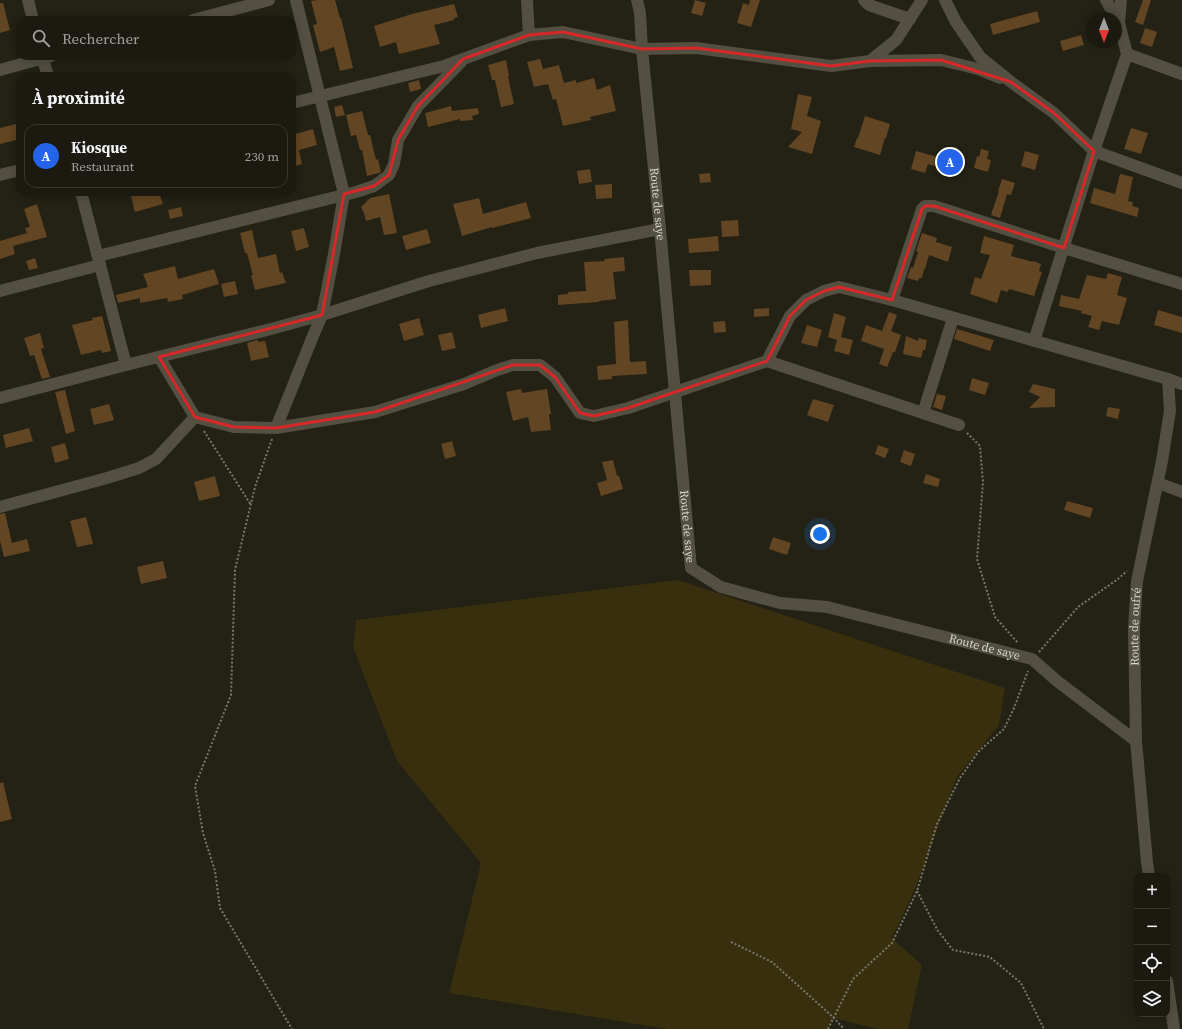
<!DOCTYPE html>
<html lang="fr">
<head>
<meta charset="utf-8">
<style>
  body { margin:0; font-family:"Source Serif 4",serif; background:#242219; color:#f1f3f6 }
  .controls { position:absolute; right:12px; bottom:12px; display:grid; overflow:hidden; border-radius:8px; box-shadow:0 2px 10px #0003 }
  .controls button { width:36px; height:36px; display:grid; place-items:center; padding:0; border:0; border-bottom:1px solid #393830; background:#1b1910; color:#f1f3f6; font:20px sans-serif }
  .compass { position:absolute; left:1086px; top:12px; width:36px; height:36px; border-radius:50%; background:#1b1910; box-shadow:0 2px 10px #0003; rotate:180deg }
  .you { position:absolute; left:820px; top:534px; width:14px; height:14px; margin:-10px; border:3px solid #fff; border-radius:50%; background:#1a73e8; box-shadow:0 0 0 6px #1a73e833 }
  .badge { display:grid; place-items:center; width:26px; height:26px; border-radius:50%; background:#2563eb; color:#fff; font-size:13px; font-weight:700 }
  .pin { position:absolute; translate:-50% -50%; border:2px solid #fff; box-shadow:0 1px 4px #0006 }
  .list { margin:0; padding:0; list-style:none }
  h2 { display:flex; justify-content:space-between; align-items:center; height:52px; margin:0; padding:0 16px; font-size:17px }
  h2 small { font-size:13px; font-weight:400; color:#a0a09f }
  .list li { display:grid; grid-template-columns:26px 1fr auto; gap:12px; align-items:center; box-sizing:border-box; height:64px; margin:0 8px 8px; padding:0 8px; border:1px solid #393830; border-radius:12px }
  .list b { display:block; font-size:15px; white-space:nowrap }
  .list p { margin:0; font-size:13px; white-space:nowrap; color:#a0a09f }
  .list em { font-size:13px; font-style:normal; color:#a0a09f }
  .icon { flex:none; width:22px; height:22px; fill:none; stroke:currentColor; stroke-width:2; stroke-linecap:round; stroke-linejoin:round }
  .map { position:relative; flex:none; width:1182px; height:1029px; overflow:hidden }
  .search { position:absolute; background:#1b1910; box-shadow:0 2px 10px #0003; left:16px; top:16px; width:280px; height:44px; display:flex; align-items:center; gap:10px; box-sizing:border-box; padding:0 14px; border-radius:12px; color:#a0a09f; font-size:15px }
  .panel { position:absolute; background:#1b1910; box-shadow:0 2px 10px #0003; left:16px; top:72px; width:280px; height:124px; border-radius:12px }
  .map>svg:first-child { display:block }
  .green { fill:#372f0d }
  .building { fill:#624522 }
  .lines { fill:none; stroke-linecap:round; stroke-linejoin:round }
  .path { stroke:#7a776d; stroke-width:2; stroke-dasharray:2 2; stroke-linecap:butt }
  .minor { stroke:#534f41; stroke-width:12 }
  .marked { fill:none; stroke:#d62828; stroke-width:3; stroke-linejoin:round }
  .labels { text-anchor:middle; stroke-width:4; stroke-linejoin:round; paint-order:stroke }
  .street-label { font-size:12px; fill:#d7d5cd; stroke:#0c0b06 }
</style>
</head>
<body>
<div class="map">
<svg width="1182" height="1029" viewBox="0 0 1182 1029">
  <rect width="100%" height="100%" fill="#242115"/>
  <path class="green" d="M678 580 1005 688 999 725 957 777 915 889 892 938 922 965 908 1029H877L834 1018 828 1029H667L449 993 481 863 397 761 353 647 356 620Z"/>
  <path class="building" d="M317 0H335L340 18H341L344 30 353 68 340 71 334 47 320 52 313 25 317 24 311 1Z
    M695 0 706 3 702 16 691 13Z
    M750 0H760L751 27 737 23 743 3 749 5Z
    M1143 0H1151L1143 25 1135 22Z
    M0 3H3L10 30 0 33Z
    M454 4 458 17 454 18V20L434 25 440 44 399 54 396 42 380 47 374 26 412 14Z
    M1037 11 1040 22 993 35 990 24Z
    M1145 28 1157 32 1152 47 1140 43Z
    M1081 35 1084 45 1063 51 1060 41Z
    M540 59 543 69 559 65 564 83 576 80V83L594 78 597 90 610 85 616 111 590 117 591 120 563 126 556 99 553 100 548 84 534 87 527 62Z
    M506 60 509 76 508 77 514 104 501 107 495 80H492L488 65Z
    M419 80 421 89 410 92 408 83Z
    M798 94 812 97 807 116 821 121 812 154 788 147 802 132 791 129Z
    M342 105 345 115 336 117 334 107Z
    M451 106 452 111 478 108 479 114 472 116 473 120 460 121V119L428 127 425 113Z
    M362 111 368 135H370L376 160 378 159 381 172 379 173 367 176 362 150H360L356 135 351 136 346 115Z
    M865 116 890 124 886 138H885L880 155 854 147 857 138H858Z
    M20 123V139L0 144V128Z
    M1131 128 1148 133 1141 154 1124 149Z
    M313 129 317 145 299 150 302 164 292 167V135Z
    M981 149 989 151 987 159 991 160 988 172 974 168 977 156 979 157Z
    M916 151 941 158 938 167 928 164 925 173 911 169Z
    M1025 151 1039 155 1035 170 1021 166Z
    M590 169 592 182 579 184 577 171Z
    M710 173 711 182 700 183 699 174Z
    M1120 174 1133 177 1128 201 1133 202 1132 206 1139 208 1137 217 1090 203 1094 188 1115 194Z
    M1002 179 1015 183 1011 195 1007 194 1000 218 991 215 999 191H998Z
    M612 184V198L596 199 595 185Z
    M130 192H159L163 204 135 212Z
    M389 194 397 233 384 235 380 217 366 221 364 213 361 207 370 198Z
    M479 198 483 214 526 202 531 218 492 228V227L462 236 453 204Z
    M37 204 47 237 13 246 15 254 0 259V241L27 233 25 228 30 227 24 209Z
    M181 207 183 216 170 219 168 210Z
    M738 220 739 236 722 237 721 221Z
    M304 228 309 247 296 251 291 231Z
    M427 229 431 243 406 250 402 236Z
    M252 230 258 258 276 254 280 273 282 272 286 283 255 290 251 275H253L247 253H245L240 233Z
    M922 233 937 238 936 242 952 247 948 262 929 255 925 269H924L922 278H919L918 281 907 278 911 267 913 268 918 252 916 251Z
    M718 236 719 251 689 253 688 239Z
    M984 236 1014 245 1011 256 1033 262V261L1041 264 1039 271 1042 272 1034 296 1009 289 1008 292 1001 290 997 303 970 294 975 277 981 279 990 255 980 253Z
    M624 257 625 271 613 272 616 299 599 301V302L558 305V295L568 294V292L586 291 584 262 605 261 604 259Z
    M35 258 38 268 29 270 26 261Z
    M175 266 178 279 214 269 219 284 182 295 183 299 168 302 167 298 140 303V298L118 303 116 295 148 287 143 274Z
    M689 270H711V285L690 286Z
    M1108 273 1122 277 1117 295 1127 298 1119 325 1102 321 1099 330 1088 327 1092 316 1081 313 1082 311 1059 306 1061 295 1079 299 1087 275 1106 279Z
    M235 281 238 294 224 297 221 284Z
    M505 308 508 321 481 328 478 315Z
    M769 308V316L754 317V309Z
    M1158 310 1182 317V333L1154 325Z
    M889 312 897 315 891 331 901 335 895 352H893L887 367 879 364 884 349 861 341 866 325 882 331Z
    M834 313 846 317 841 337 853 340 849 355 834 351 837 340 828 337Z
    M102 316 111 351 102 353 101 350 81 355 72 325 93 320 92 318Z
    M419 318 424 335 404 341 399 324Z
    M628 320 630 362 646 361 647 374 612 376V379L598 380 597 366 616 364 614 322Z
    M725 321 726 332 714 333 713 322Z
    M807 325 822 330 817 347 801 343Z
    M957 329 994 340 990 351 954 339Z
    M452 332 456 348 442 351 438 335Z
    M40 333 44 348 41 349 50 377 42 379 34 355 30 356 24 338Z
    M906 336 918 341 919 338 927 340 925 350H923L921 358 903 354Z
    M258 340V342L265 341 269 357 251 361 247 343Z
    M972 378 989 383 985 395 969 390Z
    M1033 384 1055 389V407L1029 408 1040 397 1029 392Z
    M521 389 522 393 547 389 551 414H549L551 430 531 432 528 417 513 421 506 392Z
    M65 390 75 431 66 434 55 392Z
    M937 394 946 396 942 410 933 407Z
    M813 399 834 405 828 422 807 415Z
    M109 404 114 420 94 425 90 409Z
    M1108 407 1120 409 1118 419 1106 416Z
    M29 428 33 441 6 448 3 435Z
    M452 441 456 456 445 459 441 444Z
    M65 443 69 459 55 463 51 447Z
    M878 445 889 449 885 458 875 454Z
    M904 450 915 454 911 466 900 462Z
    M613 460 617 476H619L623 489 601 496 597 483 607 480 602 462Z
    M926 474 940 479 938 487 923 483Z
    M215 476 220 496 199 501 194 482Z
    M1067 501 1093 508 1090 518 1064 510Z
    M5 513 12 543 27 539 30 551 4 557 0 541V514Z
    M86 517 93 544 77 547 70 521Z
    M773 537 791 543 787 555 769 549Z
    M163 561 167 578 141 584 137 567Z
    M3 782 12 819 0 822V783Z"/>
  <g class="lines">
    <path class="path" d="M204 431 251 505
      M967 433 980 446 983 482 977 559 995 617 1018 643
      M272 439 255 487 235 570 231 695 195 786 203 833 215 871 220 908 292 1029
      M1039 652 1078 607 1118 579 1127 571
      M917 891 938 931 953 950 990 957 1021 983 1044 1029
      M731 942 772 962 834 1018 844 1029
      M828 1029 853 979 892 943 917 891 937 824 960 778 979 751 1004 729 1014 708 1028 671"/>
    <g class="minor">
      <path d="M28 0 33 20"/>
      <path d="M527 0 529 35"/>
      <path id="s1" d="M637 0 640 13 642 49 660 229 691 568 721 587 780 603 827 607 1032 659 1057 681 1136 741"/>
      <path d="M864 0 869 5 910 19"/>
      <path d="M945 0 956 22 980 57 1011 82 1054 113 1094 151 1182 183"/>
      <path d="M1106 0 1116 18"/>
      <path d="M193 20 269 0"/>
      <path d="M1127 54 1182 74"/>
      <path d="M42 56 48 76"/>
      <path d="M870 61 941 60 978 69 1000 78"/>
      <path d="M0 70 51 56"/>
      <path d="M292 103 444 66 529 35 563 32 642 49 696 48 831 66 870 61 896 40 922 0"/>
      <path d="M0 175 20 170"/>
      <path d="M81 192 126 365"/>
      <path d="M98 256 356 192 374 186 389 175 394 164 398 140 418 106 461 62"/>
      <path d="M0 291 100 265"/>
      <path d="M892 300 922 209 925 206H934L1064 248 1182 284"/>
      <path d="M1034 341 1094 151 1127 54 1119 23 1121 0"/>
      <path d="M159 357 195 417 234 427 276 428 375 412 464 384 497 370 513 365H540L555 377 580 413 594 416 628 408 767 361 959 425"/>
      <path d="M767 361 790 316 806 300 824 291 839 287 892 300 1168 379 1182 384"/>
      <path d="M0 398 126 365 271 329 322 315 429 281 537 253 660 229"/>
      <path d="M923 413 953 318"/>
      <path d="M276 428 313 336 322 315 334 254 344 194 296 0"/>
      <path d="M1158 483 1182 492"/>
      <path d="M0 507 107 478 139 468 156 459 195 417"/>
      <path id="s2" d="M1149 876 1147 862 1136 741 1134 629 1137 581 1162 461 1170 411 1168 379"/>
      <path d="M1167 981 1174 1029"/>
    </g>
  </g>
  <path class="marked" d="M563 32 642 49 696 48 831 66 870 61 941 60 1011 82 1054 113 1094 151 1064 248 934 206H925L922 209 892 300 839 287 824 291 806 300 790 316 767 361 628 408 594 416 580 413 555 377 540 365H513L375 412 276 428 234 427 195 417 159 357 322 315 344 194 374 186 389 175 398 140 418 106 463 59 529 35Z"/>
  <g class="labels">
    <g class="street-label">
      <text dy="4" stroke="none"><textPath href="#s1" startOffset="205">Route de saye</textPath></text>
      <text dy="4" stroke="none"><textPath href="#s1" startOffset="529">Route de saye</textPath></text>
      <text dy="4" stroke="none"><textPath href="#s2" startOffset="250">Route de oufré</textPath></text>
      <text dy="4" stroke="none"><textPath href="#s1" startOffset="877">Route de saye</textPath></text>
    </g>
  </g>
</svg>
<div class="controls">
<button>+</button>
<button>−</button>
<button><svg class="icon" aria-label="locate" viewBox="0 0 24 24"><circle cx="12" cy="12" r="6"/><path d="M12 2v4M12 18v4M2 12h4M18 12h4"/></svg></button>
<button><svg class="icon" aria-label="layers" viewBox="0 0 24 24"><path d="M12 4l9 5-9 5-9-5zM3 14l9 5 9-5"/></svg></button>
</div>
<svg class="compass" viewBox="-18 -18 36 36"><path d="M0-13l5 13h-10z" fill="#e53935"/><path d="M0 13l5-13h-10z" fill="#a0a09f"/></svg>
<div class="you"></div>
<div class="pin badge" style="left:950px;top:162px">A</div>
<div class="search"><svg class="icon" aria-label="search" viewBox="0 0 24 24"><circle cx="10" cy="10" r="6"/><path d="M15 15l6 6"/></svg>Rechercher</div>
<section class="panel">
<h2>À proximité<small></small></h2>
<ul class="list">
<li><span class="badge">A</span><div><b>Kiosque</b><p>Restaurant</p></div><em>230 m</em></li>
</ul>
</section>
</div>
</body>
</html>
